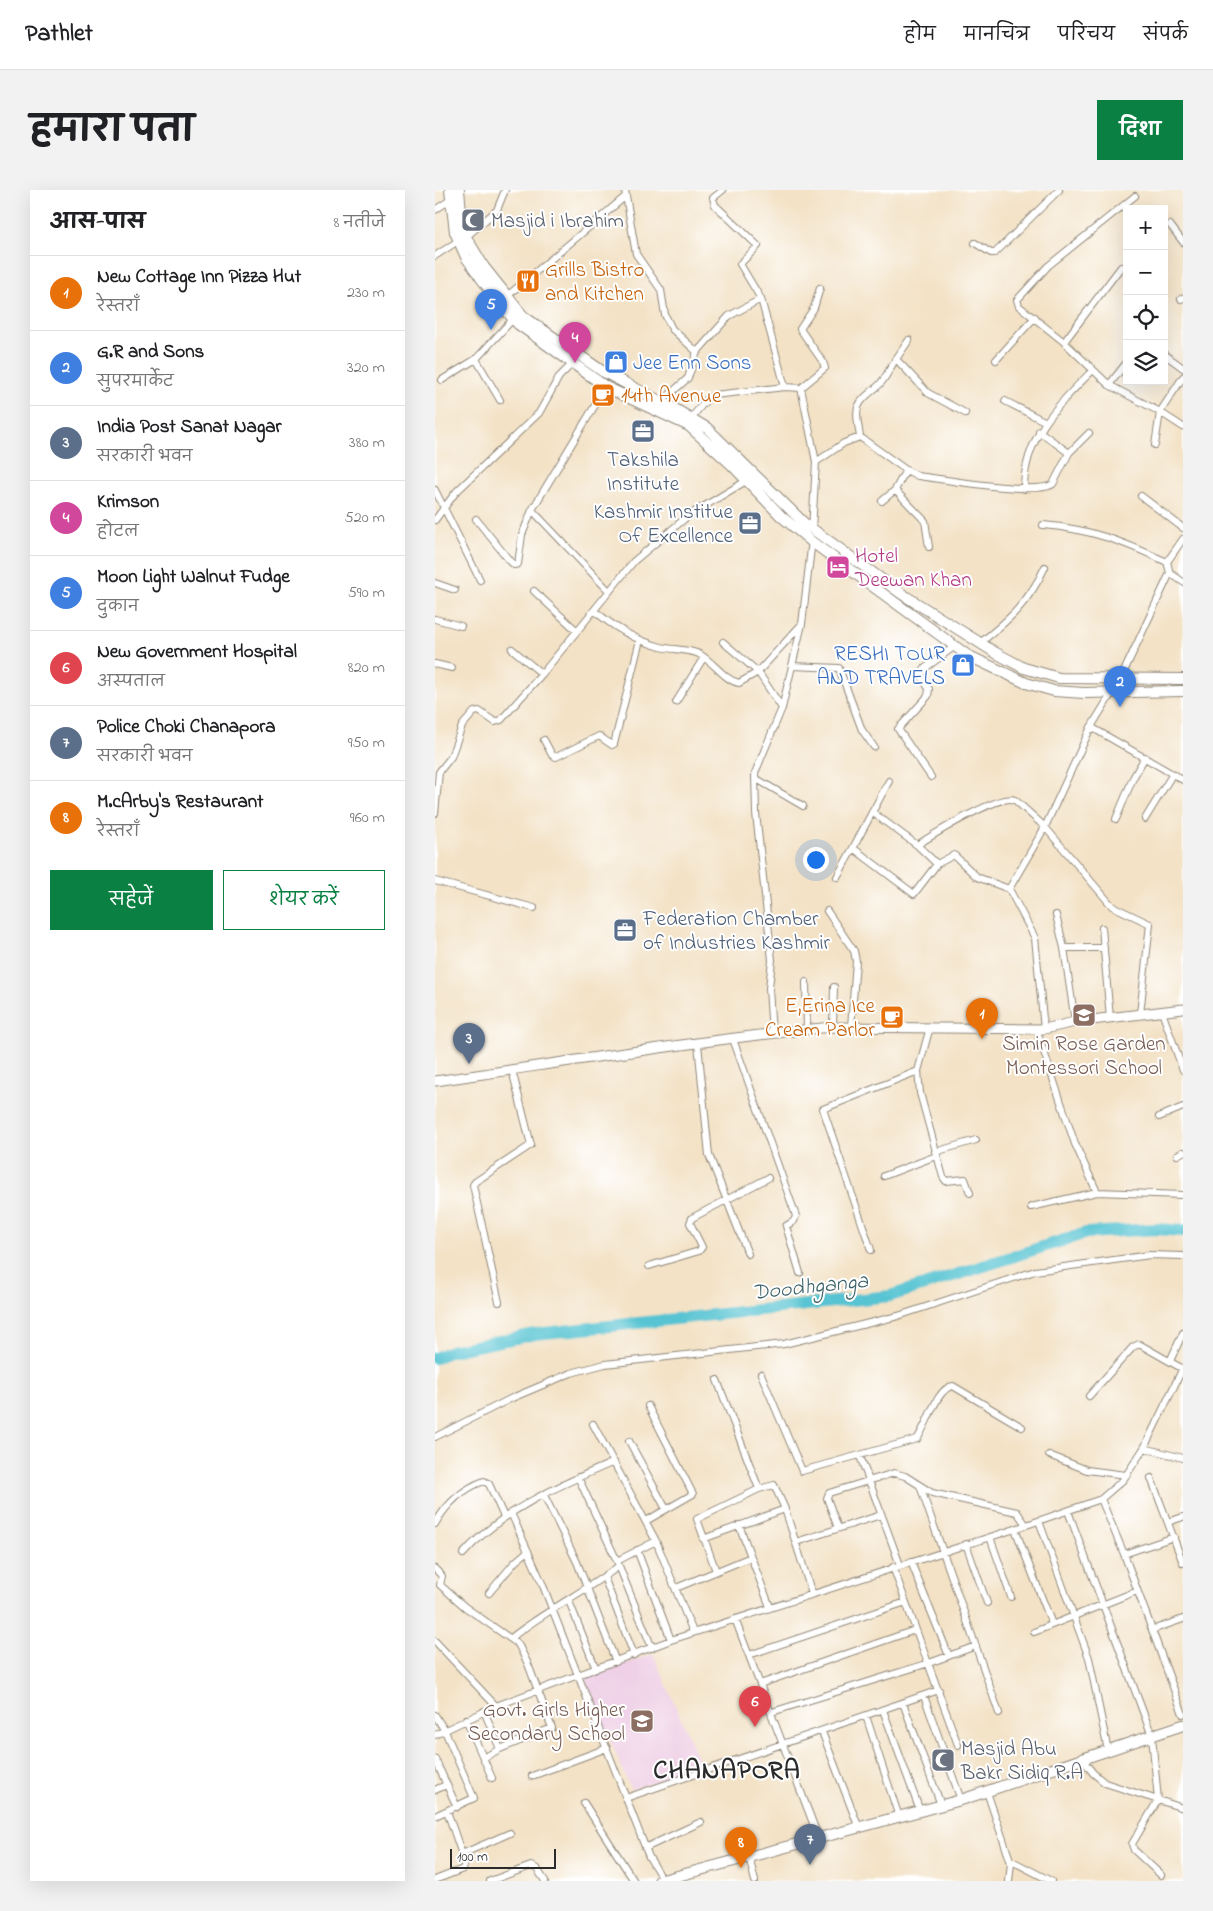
<!DOCTYPE html>
<html lang="hi">
<head>
<meta charset="utf-8">
<style>
  body { margin:0; font-family:"Indie Flower","Playpen Sans Deva",sans-serif; background:#f2f2f2; color:#202124 }
  .controls { position:absolute; right:15px; top:15px; display:grid; overflow:hidden; border-radius:0px; box-shadow:0 5px 20px #0002 }
  .controls button { width:45px; height:45px; display:grid; place-items:center; padding:0; border:0; border-bottom:1px solid #e0e0e0; background:#fff; color:#202124; font:25px sans-serif }
  .scale { position:absolute; left:15px; bottom:12px; width:106px; box-sizing:border-box; padding-left:5px; border:2px solid #2b2b2b; border-top:0; font-size:14px; line-height:18px; white-space:nowrap; color:#2b2b2b; -webkit-text-stroke:4px #fff; paint-order:stroke }
  .you { position:absolute; left:380px; top:669px; width:18px; height:18px; margin:-12px; border:4px solid #fff; border-radius:50%; background:#1a73e8; box-shadow:0 0 0 8px #1a73e833 }
  .badge { display:grid; place-items:center; width:32px; height:32px; border-radius:50%; background:#0b8043; color:#fff; font-size:16px; font-weight:700 }
  .pin { position:absolute; translate:-50% -41px; filter:drop-shadow(0 1px 2px #0008) }
  .pin::after { content:''; position:absolute; top:26px; width:18px; height:15px; background:inherit; clip-path:polygon(0 0,100% 0,50% 100%) }
  .list { margin:0; padding:0; list-style:none }
  h2 { display:flex; justify-content:space-between; align-items:center; height:65px; margin:0; padding:0 20px; font-size:21px }
  h2 small { font-size:16px; font-weight:400; color:#757577 }
  .list li { display:grid; grid-template-columns:32px 1fr auto; gap:15px; align-items:center; box-sizing:border-box; height:75px; padding:0 20px; border-top:1px solid #e0e0e0 }
  .list b { display:block; font-size:19px; white-space:nowrap }
  .list p { margin:0; font-size:16px; white-space:nowrap; color:#757577 }
  .list em { font-size:16px; font-style:normal; color:#757577 }
  .actions { display:flex; gap:10px; padding:15px 20px }
  .actions a { flex:1; padding:11px 0; border:1px solid #0b8043; border-radius:0px; text-align:center; font-size:18px; color:#0b8043 }
  .actions .main { background:#0b8043; color:#fff }
  .icon { flex:none; width:28px; height:28px; fill:none; stroke:currentColor; stroke-width:2; stroke-linecap:round; stroke-linejoin:round }
  .map { position:relative; flex:none; width:748px; height:1691px; overflow:hidden; border-radius:0px }
  header { display:flex; align-items:center; gap:30px; box-sizing:border-box; height:70px; padding:0 25px; background:#fff; border-bottom:1px solid #e0e0e0 }
  header strong { font-size:24px }
  nav { display:flex; gap:28px; margin-inline-start:auto; font-size:18px }
  .intro { display:flex; align-items:center; justify-content:space-between; box-sizing:border-box; height:120px; padding:0 30px }
  h1 { margin:0; font-size:35px }
  .button { padding:12px 22px; border-radius:0px; background:#0b8043; color:#fff; font-size:18px; font-weight:700 }
  main { display:flex; gap:30px; padding:0 30px }
  aside { flex:1; background:#fff; border-radius:0px; box-shadow:0 5px 20px #0002 }
  .map>svg:first-child { display:block }
  .built { fill:#efd0e6 }
  .lines { fill:none; stroke-linecap:round; stroke-linejoin:round }
  .river { stroke:#59c4d3; stroke-width:12 }
  .minor-casing { stroke:#8f8678; stroke-width:8 }
  .secondary-casing { stroke:#8f8678; stroke-width:11 }
  .primary-casing { stroke:#8f8678; stroke-width:12 }
  .minor { stroke:#fff; stroke-width:6 }
  .secondary { stroke:#fff; stroke-width:9 }
  .primary { stroke:#fff; stroke-width:10 }
  .labels { text-anchor:middle; stroke-width:4; stroke-linejoin:round; paint-order:stroke }
  .worship-label { font-size:21px; fill:#5b616d; stroke:#fff; text-anchor:start }
  .food-label { font-size:21px; fill:#c56008; stroke:#fff; text-anchor:start }
  .shop-label { font-size:21px; fill:#366cbe; stroke:#fff; text-anchor:start }
  .service-label { font-size:21px; fill:#4e5e75; stroke:#fff }
  .hotel-label { font-size:21px; fill:#b23c85; stroke:#fff; text-anchor:start }
  .education-label { font-size:21px; fill:#785e54; stroke:#fff }
  .water-label { font-size:22px; font-style:italic; fill:#3b6166; stroke:#fff }
  .district-label { font-size:26px; font-weight:bold; letter-spacing:1px; fill:#2b2b2b; stroke:#fff }
</style>
</head>
<body>
<header>
<strong>Pathlet</strong>
<nav><a>होम</a><a>मानचित्र</a><a>परिचय</a><a>संपर्क</a></nav>
</header>
<div class="intro"><h1>हमारा पता</h1><a class="button">दिशा</a></div>
<main>
<aside>
<h2>आस-पास<small>8 नतीजे</small></h2>
<ul class="list">
<li><span class="badge" style="background:#e8710a">1</span><div><b>New Cottage Inn Pizza Hut</b><p>रेस्तराँ</p></div><em>230 m</em></li>
<li><span class="badge" style="background:#3f7fe0">2</span><div><b>G.R and Sons</b><p>सुपरमार्केट</p></div><em>320 m</em></li>
<li><span class="badge" style="background:#5c6f8a">3</span><div><b>India Post Sanat Nagar</b><p>सरकारी भवन</p></div><em>380 m</em></li>
<li><span class="badge" style="background:#d1479c">4</span><div><b>Krimson</b><p>होटल</p></div><em>520 m</em></li>
<li><span class="badge" style="background:#3f7fe0">5</span><div><b>Moon Light Walnut Fudge</b><p>दुकान</p></div><em>590 m</em></li>
<li><span class="badge" style="background:#e0444e">6</span><div><b>New Government Hospital</b><p>अस्पताल</p></div><em>820 m</em></li>
<li><span class="badge" style="background:#5c6f8a">7</span><div><b>Police Choki Chanapora</b><p>सरकारी भवन</p></div><em>950 m</em></li>
<li><span class="badge" style="background:#e8710a">8</span><div><b>M.cArby's Restaurant</b><p>रेस्तराँ</p></div><em>960 m</em></li>
</ul>
<div class="actions"><a class="main">सहेजें</a><a>शेयर करें</a></div>
</aside>
<div class="map">
<svg width="748" height="1691" viewBox="0 0 748 1691">
  <rect width="100%" height="100%" fill="#fff"/>
  <filter id="ink" filterUnits="userSpaceOnUse"><feTurbulence type="fractalNoise" baseFrequency=".02" numOctaves="2"/><feDisplacementMap in="SourceGraphic" scale="10" xChannelSelector="R" yChannelSelector="G"/><feConvolveMatrix kernelMatrix="1 2 1 2 8 2 1 2 1" color-interpolation-filters="sRGB"/></filter>
  <filter id="wash" filterUnits="userSpaceOnUse"><feTurbulence type="fractalNoise" baseFrequency=".0096" numOctaves="4" result="noise"/><feDisplacementMap in="SourceGraphic" scale="20" xChannelSelector="R" yChannelSelector="G"/><feGaussianBlur stdDeviation="1.12" result="paint"/><feColorMatrix in="noise" values="0 0 0 0 0 0 0 0 0 0 0 0 0 0 0 0 0 1.4 0 .05"/><feComposite in="paint" operator="in"/></filter>
  <g filter="url(#wash)">
    <rect width="100%" height="100%" fill="#f3e2c6"/>
    <path class="built" d="M218 1464 266 1575 196 1600 149 1487Z"/>
    <g class="lines">
      <path class="river" d="M0 1168 16 1161 100 1144 455 1106 651 1043 722 1039 748 1041"/>
    </g>
  </g>
  <g filter="url(#ink)">
    <g class="lines">
      <g class="minor-casing">
        <path id="minor" d="M190 0 201 64 226 100 230 125 237 139 262 162
          M288 0 278 8 280 15 323 56 305 74 326 109 350 197
          M700 6 613 76 582 110 584 116 629 152 674 195 725 222 748 237
          M0 20 15 10
          M735 35 748 52
          M31 47 62 20 70 0
          M540 53 556 63H560L624 0
          M0 66 23 51
          M71 107 191 6
          M746 109 748 108
          M629 152 686 77
          M729 164 748 178
          M41 169 65 210
          M461 169 474 150
          M561 170 600 127
          M7 190 41 169 78 129
          M674 195 692 172
          M366 198 390 178 388 172 365 139 379 118 385 98
          M570 211 611 232
          M226 212 253 188 262 162 294 126 326 109
          M256 228 273 208 279 205 350 197 366 198 381 272 377 340
          M604 241 634 263
          M425 247C420 215 419 216 443 196 451 189 455 177 461 169L493 203 530 223
          M720 255 725 222 748 187
          M381 272 409 253 425 247 471 280 483 286C508 289 601 306 618 294L634 263 654 243
          M589 299C589 247 623 215 658 180
          M0 300 45 390
          M460 300 490 331 494 357
          M706 306 748 338
          M447 311 460 300 471 280
          M97 320 174 401
          M41 329 74 370 79 375 83 374 87 345 97 320 171 197
          M0 330 21 302 104 223 124 187 140 171
          M608 335C656 339 689 352 732 372L735 383
          M732 372 748 349
          M0 393 20 400
          M99 401 142 441
          M159 420C179 438 200 450 226 457 238 460 252 459 264 464 278 471 289 490 304 493L323 482 366 435
          M0 429 26 436
          M288 452 323 482 347 518
          M545 453C574 430 594 412 610 377
          M77 459 107 484
          M0 474 17 478
          M357 476 404 478 427 540 439 557
          M685 490 735 383 748 392
          M241 512 269 467
          M656 537 748 590
          M109 550 117 565 121 567 164 546 177 555 179 554 205 450
          M496 587 463 539 493 506 494 499 486 486 489 479 520 456
          M320 588 368 616
          M437 622 482 655 502 674
          M0 623 4 582 16 567 27 536 39 522 44 521 60 532 66 530 107 484 199 371 253 326 311 291
          M681 629 698 588 710 567
          M710 629 737 585
          M482 655C498 645 565 603 580 610L610 637 677 716 715 734 705 824
          M418 658 454 591
          M402 687 418 658 479 704 502 674 519 665 542 687 574 699 600 748 609 839
          M0 691 99 718
          M574 699 610 637 656 537 678 501
          M392 721 419 761 421 771 416 837
          M621 725 629 758 640 832
          M667 738 675 828
          M629 758H669
          M371 792 372 840
          M727 822 748 880
          M398 837 399 797
          M495 837 483 881 485 903 508 987 511 991 530 989 535 1003
          M601 838 640 954 662 1002 748 1005
          M337 844 334 798 337 770 321 623 320 583 347 518 367 434 377 350
          M298 849 361 1026 359 1031 351 1036 365 1083
          M263 854 274 965 313 1064
          M724 927 748 917
          M500 962 541 950
          M742 965 748 962
          M449 986 501 966
          M596 1017 662 1002
          M436 1060 388 919 483 881
          M214 1076 264 1061 267 1057 255 1033 257 1028 333 988
          M64 1112 38 995 40 992 96 955 77 880
          M735 1171 748 1143
          M326 1184 367 1281 482 1249C492 1236 502 1197 518 1196L587 1237
          M282 1190 324 1299
          M654 1206 698 1157 704 1154 748 1179
          M158 1234 221 1351 258 1442
          M0 1247 77 1208 136 1183 170 1174 349 1154 463 1126 600 1081 715 1065 748 1066
          M194 1251 231 1319
          M709 1258 748 1268
          M614 1265 652 1280 691 1285
          M425 1266 465 1375
          M143 1287 182 1371 217 1458
          M716 1288 748 1373
          M485 1296 564 1523
          M109 1305 142 1372 181 1472
          M666 1309 689 1364 748 1524
          M633 1321 717 1546 723 1610 697 1654 699 1660 726 1685
          M76 1323 107 1393 214 1667 228 1690
          M211 1331 258 1304 213 1216
          M604 1331 654 1468 673 1561
          M733 1332 748 1327
          M0 1334C12 1313 27 1299 49 1291L54 1294 69 1327
          M304 1335 335 1417
          M403 1338 392 1308 394 1303 459 1283 470 1286 497 1303 582 1322 591 1335
          M580 1339 617 1434
          M555 1347 576 1407
          M268 1349 350 1319
          M361 1352 446 1325
          M531 1354 552 1413
          M202 1360 236 1450
          M28 1364C68 1319 125 1295 179 1272
          M689 1364 739 1347
          M182 1371 221 1351
          M476 1372 514 1466
          M458 1377 523 1555
          M0 1379 7 1386 5 1395 30 1417 83 1454 93 1474 117 1538 65 1559 49 1521
          M281 1381 262 1329 324 1299 339 1295 350 1319 377 1404
          M169 1387 199 1465
          M241 1398 316 1367
          M54 1403 80 1372 93 1361
          M134 1411 161 1479
          M300 1429 384 1649
          M717 1440 748 1429
          M599 1442 702 1401
          M76 1448C110 1421 149 1402 184 1376
          M0 1451 61 1516
          M314 1465 471 1412
          M325 1494 480 1440
          M489 1506 526 1610
          M468 1513 506 1615
          M448 1520 485 1621
          M337 1522 494 1473 541 1456
          M0 1525 10 1541 39 1608 0 1626
          M431 1526 464 1627
          M31 1529 57 1588
          M387 1542 424 1638
          M0 1545 61 1516 236 1450 580 1339 666 1309 688 1290 709 1258 748 1178
          M48 1568 65 1559
          M0 1569 22 1617
          M648 1570 658 1583 670 1593 748 1618
          M97 1586 172 1558
          M0 1600 11 1595
          M552 1602 576 1673 574 1691
          M191 1608 504 1500
          M149 1613 199 1691
          M210 1658 266 1632
          M27 1664 75 1643
          M314 1667 320 1691
          M575 1670 616 1691
          M0 1690 28 1679 30 1673 12 1621
          M55 1691 96 1676 102 1679 110 1691"/>
      </g>
      <g class="secondary-casing">
        <path id="secondary" d="M0 891C132 872 265 850 398 837L609 839 640 832 748 819"/>
      </g>
      <g class="primary-casing">
        <path id="primary" d="M15 0 20 42 31 67 64 113 83 134 171 197 254 236 296 274 346 326 377 352 532 465 591 493 619 501 649 503 748 501
          M24 0 27 32 31 47 49 77 88 126 167 181 240 219 272 238 369 333 467 404 561 463 589 478 624 488 748 489
          M224 1691 526 1610 748 1535"/>
      </g>
      <use href="#minor" class="minor"/>
      <use href="#secondary" class="secondary"/>
      <use href="#primary" class="primary"/>
    </g>
  </g>
  <defs>
    <g id="mosque-square" transform="scale(1.25)"><rect x="-9" y="-9" width="18" height="18" rx="4" fill="#6b7280" stroke="#fff"/><path d="M3.5-4.9A6 6 0 1 0 3.5 4.9A5 5 0 1 1 3.5-4.9Z" fill="#fff"/></g>
    <g id="restaurant-square" transform="scale(1.25)"><rect x="-9" y="-9" width="18" height="18" rx="4" fill="#e8710a" stroke="#fff"/><path d="M-5-6h1v4h1v-4h1v4h1v-4h1v5L-1.5 .5V6h-2V.5L-5-1ZM5-6V6H3V1.5H1.5Q1.5-4 5-6Z" fill="#fff"/></g>
    <g id="shop-square" transform="scale(1.25)"><rect x="-9" y="-9" width="18" height="18" rx="4" fill="#3f7fe0" stroke="#fff"/><path d="M-5-2.5h2.3a2.7 3.5 0 0 1 5.4 0H5L5.5 6h-11ZM-1.5-2.5h3a1.5 2.3 0 0 0-3 0Z" fill="#fff"/></g>
    <g id="cafe-square" transform="scale(1.25)"><rect x="-9" y="-9" width="18" height="18" rx="4" fill="#e8710a" stroke="#fff"/><path d="M-5.5-4.5H6V0H3Q3 3.5 0 3.5H-2.5Q-5.5 3.5-5.5 0ZM3-3.2v2h1.7v-2ZM-6 4.5H4V6H-6Z" fill="#fff"/></g>
    <g id="office-square" transform="scale(1.25)"><rect x="-9" y="-9" width="18" height="18" rx="4" fill="#5c6f8a" stroke="#fff"/><path d="M-6-3h4V-5.5h4V-3h4V5H-6ZM-1-4.5V-3h2v-1.5ZM-6 0V1H6V0Z" fill="#fff"/></g>
    <g id="hotel-square" transform="scale(1.25)"><rect x="-9" y="-9" width="18" height="18" rx="4" fill="#d1479c" stroke="#fff"/><path d="M-6-4.5h1.5V1H6V5H4.5V3h-9V5H-6ZM-4 0a1.8 1.8 0 1 1 3.6 0ZM.5 0V-2.5h3Q6-2.5 6 0Z" fill="#fff"/></g>
    <g id="school-square" transform="scale(1.25)"><rect x="-9" y="-9" width="18" height="18" rx="4" fill="#8d6e63" stroke="#fff"/><path d="M0-5L7-2L0 1L-7-2ZM-4 1L0 2.5L4 1V4Q0 6-4 4Z" fill="#fff"/></g>
  </defs>
  <g fill-rule="evenodd">
    <use href="#mosque-square" x="38" y="30"/>
    <use href="#restaurant-square" x="93" y="91"/>
    <use href="#shop-square" x="181" y="172"/>
    <use href="#cafe-square" x="168" y="205"/>
    <use href="#office-square" x="208" y="241"/>
    <use href="#office-square" x="315" y="333"/>
    <use href="#hotel-square" x="403" y="377"/>
    <use href="#shop-square" x="528" y="475"/>
    <use href="#office-square" x="190" y="740"/>
    <use href="#school-square" x="649" y="825"/>
    <use href="#cafe-square" x="457" y="827"/>
    <use href="#school-square" x="207" y="1531"/>
    <use href="#mosque-square" x="508" y="1570"/>
  </g>
  <g class="labels">
    <g class="worship-label">
      <text x="56" y="37">Masjid i Ibrahim</text>
      <text x="526" y="1565">Masjid Abu<tspan x="526" dy="24">Bakr Sidiq R.A</tspan></text>
    </g>
    <g class="food-label">
      <text x="110" y="86">Grills Bistro<tspan x="110" dy="24">and Kitchen</tspan></text>
      <text x="186" y="212">14th Avenue</text>
      <text x="440" y="822" text-anchor="end">E,Erina Ice<tspan x="440" dy="24">Cream Parlor</tspan></text>
    </g>
    <g class="shop-label">
      <text x="198" y="179">Jee Enn Sons</text>
      <text x="510" y="470" text-anchor="end">RESHI TOUR<tspan x="510" dy="24">AND TRAVELS</tspan></text>
    </g>
    <g class="service-label">
      <text x="208" y="276">Takshila<tspan x="208" dy="24">Institute</tspan></text>
      <text x="298" y="328" text-anchor="end">Kashmir Institue<tspan x="298" dy="24">Of Excellence</tspan></text>
      <text x="208" y="735" text-anchor="start">Federation Chamber<tspan x="208" dy="24">of Industries Kashmir</tspan></text>
    </g>
    <g class="hotel-label">
      <text x="420" y="372">Hotel<tspan x="420" dy="24">Deewan Khan</tspan></text>
    </g>
    <g class="education-label">
      <text x="649" y="860">Simin Rose Garden<tspan x="649" dy="24">Montessori School</tspan></text>
      <text x="190" y="1526" text-anchor="end">Govt. Girls Higher<tspan x="190" dy="24">Secondary School</tspan></text>
    </g>
    <g class="water-label">
      <text transform="translate(375 1095) rotate(-6)" y="8">Doodhganga</text>
    </g>
    <g class="district-label">
      <text x="292" y="1588">CHANAPORA</text>
    </g>
  </g>
</svg>
<div class="controls">
<button>+</button>
<button>−</button>
<button><svg class="icon" aria-label="locate" viewBox="0 0 24 24"><circle cx="12" cy="12" r="6"/><path d="M12 2v4M12 18v4M2 12h4M18 12h4"/></svg></button>
<button><svg class="icon" aria-label="layers" viewBox="0 0 24 24"><path d="M12 4l9 5-9 5-9-5zM3 14l9 5 9-5"/></svg></button>
</div>
<div class="scale">100 m</div>
<div class="you"></div>
<div class="pin badge" style="left:547px;top:849px;background:#e8710a">1</div>
<div class="pin badge" style="left:685px;top:517px;background:#3f7fe0">2</div>
<div class="pin badge" style="left:34px;top:874px;background:#5c6f8a">3</div>
<div class="pin badge" style="left:140px;top:173px;background:#d1479c">4</div>
<div class="pin badge" style="left:56px;top:140px;background:#3f7fe0">5</div>
<div class="pin badge" style="left:320px;top:1537px;background:#e0444e">6</div>
<div class="pin badge" style="left:375px;top:1675px;background:#5c6f8a">7</div>
<div class="pin badge" style="left:306px;top:1678px;background:#e8710a">8</div>
</div>
</main>
</body>
</html>
